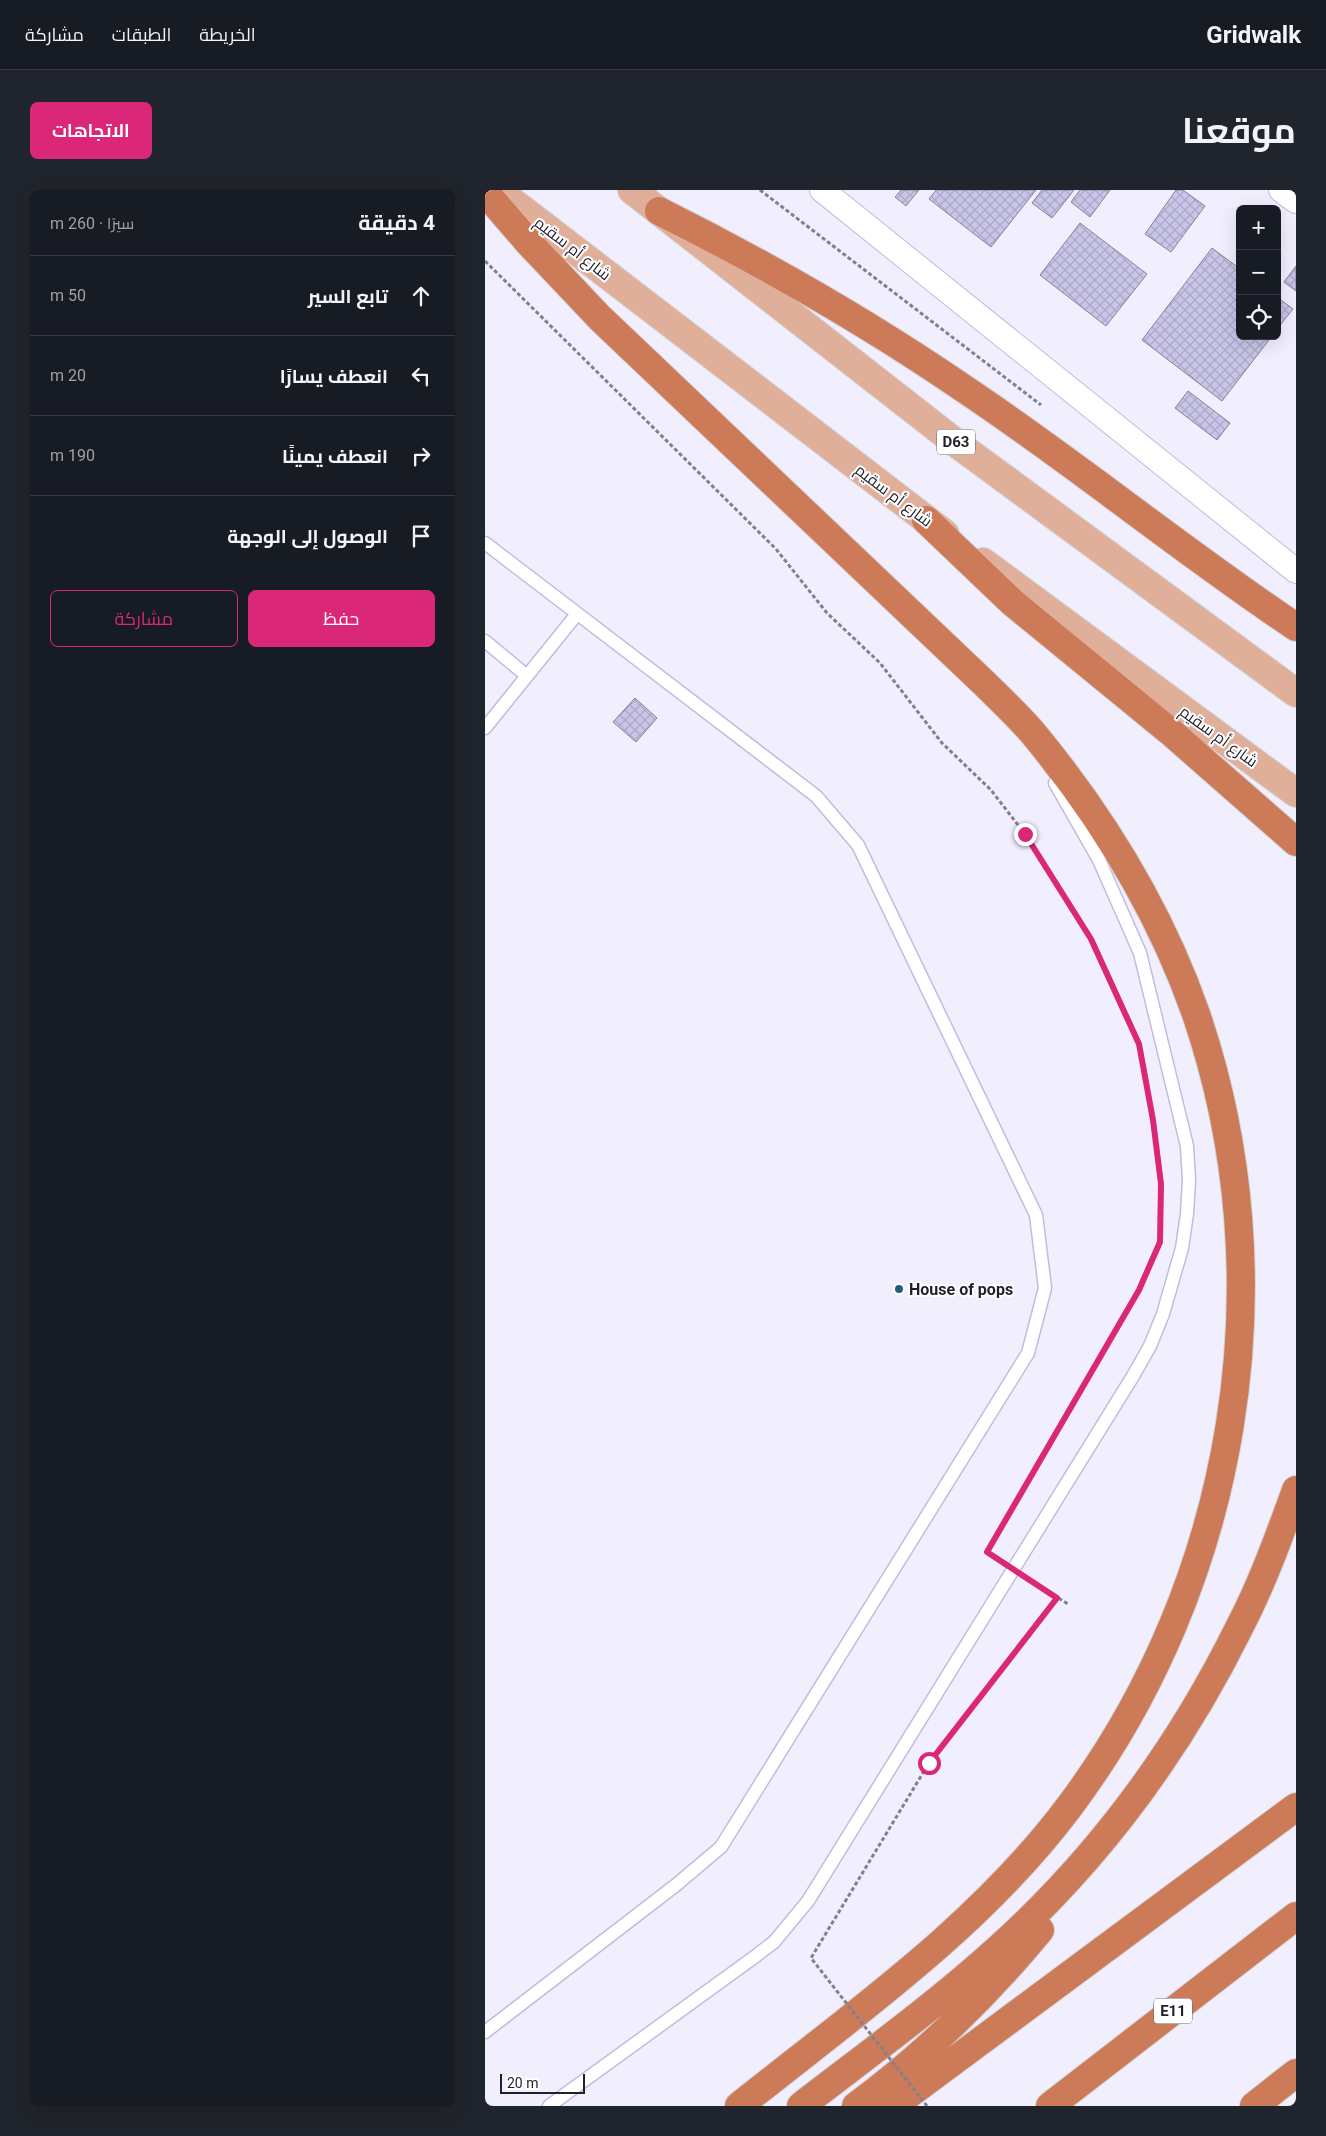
<!DOCTYPE html>
<html lang="ar">
<head>
<meta charset="utf-8">
<style>
  body { margin:0; font-family:Roboto,Cairo,sans-serif; background:#20242c; color:#f1f3f6; direction:rtl }
  .controls { position:absolute; right:15px; top:15px; display:grid; overflow:hidden; border-radius:8px; box-shadow:0 5px 20px #0002 }
  .controls button { width:45px; height:45px; display:grid; place-items:center; padding:0; border:0; border-bottom:1px solid #363941; background:#171b24; color:#f1f3f6; font:25px sans-serif }
  .scale { position:absolute; left:15px; bottom:12px; width:85px; box-sizing:border-box; padding-left:5px; border:2px solid #211f2c; border-top:0; font-size:14px; line-height:18px; white-space:nowrap; color:#211f2c; -webkit-text-stroke:4px #fff; paint-order:stroke }
  .stop { position:absolute; width:15px; height:15px; margin:-11px; border:4px solid #db2777; border-radius:50%; background:#fff }
  .stop.end { background:#db2777; border-color:#fff; box-shadow:0 1px 5px #0008 }
  .list { margin:0; padding:0; list-style:none }
  h2 { display:flex; justify-content:space-between; align-items:center; height:65px; margin:0; padding:0 20px; font-size:21px }
  h2 small { font-size:16px; font-weight:400; color:#9ea1a6 }
  .list li { display:grid; grid-template-columns:32px 1fr auto; gap:15px; align-items:center; box-sizing:border-box; height:80px; padding:0 20px; border-top:1px solid #363941 }
  .list b { display:block; font-size:19px; white-space:nowrap }
  .list em { font-size:16px; font-style:normal; color:#9ea1a6 }
  .actions { display:flex; gap:10px; padding:15px 20px }
  .actions a { flex:1; padding:11px 0; border:1px solid #db2777; border-radius:8px; text-align:center; font-size:18px; color:#db2777 }
  .actions .main { background:#db2777; color:#fff }
  .icon { flex:none; width:28px; height:28px; fill:none; stroke:currentColor; stroke-width:2; stroke-linecap:round; stroke-linejoin:round }
  .map { position:relative; flex:none; width:811px; height:1916px; overflow:hidden; direction:ltr; border-radius:8px }
  header { display:flex; align-items:center; gap:30px; box-sizing:border-box; height:70px; padding:0 25px; background:#171b24; border-bottom:1px solid #363941 }
  header strong { font-size:24px }
  nav { display:flex; gap:28px; margin-inline-start:auto; font-size:18px }
  .intro { display:flex; align-items:center; justify-content:space-between; box-sizing:border-box; height:120px; padding:0 30px }
  h1 { margin:0; font-size:35px }
  .button { padding:12px 22px; border-radius:8px; background:#db2777; color:#fff; font-size:18px; font-weight:700 }
  main { display:flex; gap:30px; padding:0 30px }
  aside { flex:1; background:#171b24; border-radius:8px; box-shadow:0 5px 20px #0002 }
  .map>svg:first-child { display:block }
  .building { fill:url(#building-cross-hatch); stroke:#8581a1 }
  .lines { fill:none; stroke-linecap:round; stroke-linejoin:round }
  .service-casing { stroke:#c0bcdf; stroke-width:15 }
  .minor-casing { stroke:#c0bcdf; stroke-width:26 }
  .primary-casing { stroke:#d3d2d5; stroke-width:30 }
  .motorway-casing { stroke:#d3d2d5; stroke-width:30 }
  .path { stroke:#82808e; stroke-width:3; stroke-dasharray:4 2.5; stroke-linecap:butt }
  .service { stroke:#fff; stroke-width:12 }
  .minor { stroke:#fff; stroke-width:24 }
  .primary { stroke:#e0af9a; stroke-width:28 }
  .motorway { stroke:#cc7a57; stroke-width:28 }
  .path-bridge { stroke:#82808e; stroke-width:3; stroke-dasharray:4 2.5; stroke-linecap:butt }
  .route { stroke:#db2777; stroke-width:6 }
  .poi-dot { fill:#285b78; stroke:#fff; stroke-width:2 }
  .labels { text-anchor:middle; stroke-width:4; stroke-linejoin:round; paint-order:stroke }
  .shield { fill:#fff; stroke:#64626b; stroke-width:1 }
  .shield-label { font-size:15px; font-weight:bold; fill:#211f2c }
  .street-label { font-size:16px; fill:#211f2c; stroke:#fff }
  .poi-label { font-size:16px; font-weight:bold; fill:#211f2c; stroke:#fff; text-anchor:start }
</style>
</head>
<body>
<header>
<strong>Gridwalk</strong>
<nav><a>الخريطة</a><a>الطبقات</a><a>مشاركة</a></nav>
</header>
<div class="intro"><h1>موقعنا</h1><a class="button">الاتجاهات</a></div>
<main>
<div class="map">
<svg width="811" height="1916" viewBox="0 0 811 1916">
  <defs>
    <pattern id="building-cross-hatch" width="8" height="8" patternUnits="userSpaceOnUse" patternTransform="scale(1.25)"><rect width="8" height="8" fill="#c9c5e8"/><path d="M0 0l8 8M0 8l8-8" fill="none" stroke="#aca9c7"/></pattern>
  </defs>
  <rect width="100%" height="100%" fill="#f1effe"/>
  <path class="building" d="M416 0H434L421 16 410 7Z
    M451 0H551L506 57 444 9Z
    M557 0H589L567 28 547 13Z
    M595 0H625L605 27 586 12Z
    M691 0H698L720 16 686 62 660 44Z
    M595 33 662 84 621 136 555 85Z
    M727 58 755 79V146H787L737 211 657 150Z
    M811 76V101L799 92Z
    M792 107 808 119 792 139Z
    M703 201 745 233 732 250 690 218Z
    M150 508 172 528 151 552 128 532Z"/>
  <g class="lines">
    <g class="service-casing">
      <path id="service" d="M0 353 331 606 373 655 551 1025 560 1098 543 1163 236 1657 191 1695 0 1842
        M0 451 42 486
        M0 538 92 424
        M64 1916 268 1768 289 1752 323 1711 648 1186 665 1156 678 1124 697 1058 702 1024 704 990 702 956 655 763 614 670 570 593"/>
    </g>
    <g class="minor-casing">
      <path id="minor" d="M337 0 811 381
        M796 0 811 11"/>
    </g>
    <g class="primary-casing">
      <path id="primary" d="M12 0 460 344
        M147 0 475 256 811 503
        M498 372 811 603"/>
    </g>
    <g class="motorway-casing">
      <path id="motorway" d="M0 2 44 53 115 128 499 493C517 511 536 528 552 548 619 630 676 724 711 824 802 1090 752 1393 584 1617 494 1737 370 1823 254 1916
        M174 21C280 74 380 131 478 198 592 274 697 361 811 437
        M441 330 528 413 688 544 811 652
        M316 1916C382 1865 450 1816 512 1760 613 1669 694 1559 754 1438 777 1394 794 1347 811 1300
        M371 1916C441 1864 500 1807 555 1740
        M408 1916 811 1617
        M565 1916 811 1726
        M769 1916 811 1883"/>
    </g>
    <path class="path" d="M275 0 556 215
      M0 71 291 359 342 423 395 473 457 553 506 600 540 644 605 749 654 853
      M511 1368 502 1362 654 1100 675 1052 677 994 657 868
      M546 1391 583 1414
      M444 1573 572 1408"/>
    <use href="#service" class="service"/>
    <use href="#minor" class="minor"/>
    <use href="#primary" class="primary"/>
    <use href="#motorway" class="motorway"/>
    <path class="path-bridge" d="M442 1916 326 1768 444 1573"/>
  </g>
  <g class="lines">
    <path class="route" d="M444 1573 572 1408 502 1362 654 1100 675 1052 676 994 668 930 654 854 606 749 540 644"/>
  </g>
  <circle class="poi-dot" cx="414" cy="1099" r="5"/>
  <g class="labels">
    <g class="shield">
      <rect x="452" y="239.5" width="38" height="25" rx="4"/>
      <rect x="669" y="1808.5" width="38" height="25" rx="4"/>
    </g>
    <g class="shield-label">
      <text x="471" y="257">D63</text>
      <text x="688" y="1826">E11</text>
    </g>
    <g class="street-label">
      <text transform="translate(88 58) rotate(38)" y="6">شارع أم سقيم</text>
      <text transform="translate(409 305) rotate(37)" y="6">شارع أم سقيم</text>
      <text transform="translate(734 546) rotate(36)" y="6">شارع أم سقيم</text>
    </g>
    <g class="poi-label">
      <text x="424" y="1105">House of pops</text>
    </g>
  </g>
</svg>
<div class="controls">
<button>+</button>
<button>−</button>
<button><svg class="icon" aria-label="locate" viewBox="0 0 24 24"><circle cx="12" cy="12" r="6"/><path d="M12 2v4M12 18v4M2 12h4M18 12h4"/></svg></button>
</div>
<div class="scale">20 m</div>
<div class="stop" style="left:444px;top:1573px"></div>
<div class="stop end" style="left:540px;top:644px"></div>
</div>
<aside>
<h2>4 دقيقة<small>سيرًا · 260 m</small></h2>
<ul class="list">
<li><svg class="icon" aria-label="ahead" viewBox="0 0 24 24"><path d="M12 20V5M6 11l6-6 6 6"/></svg><div><b>تابع السير</b></div><em>50 m</em></li>
<li><svg class="icon" aria-label="left" viewBox="0 0 24 24"><path d="M17 20v-9H6M10 6l-5 5 5 5"/></svg><div><b>انعطف يسارًا</b></div><em>20 m</em></li>
<li><svg class="icon" aria-label="right" viewBox="0 0 24 24"><path d="M7 20v-9h11M14 6l5 5-5 5"/></svg><div><b>انعطف يمينًا</b></div><em>190 m</em></li>
<li><svg class="icon" aria-label="arrive" viewBox="0 0 24 24"><path d="M6 21V4h12l-3 4 3 4H6"/></svg><div><b>الوصول إلى الوجهة</b></div></li>
</ul>
<div class="actions"><a class="main">حفظ</a><a>مشاركة</a></div>
</aside>
</main>
</body>
</html>
